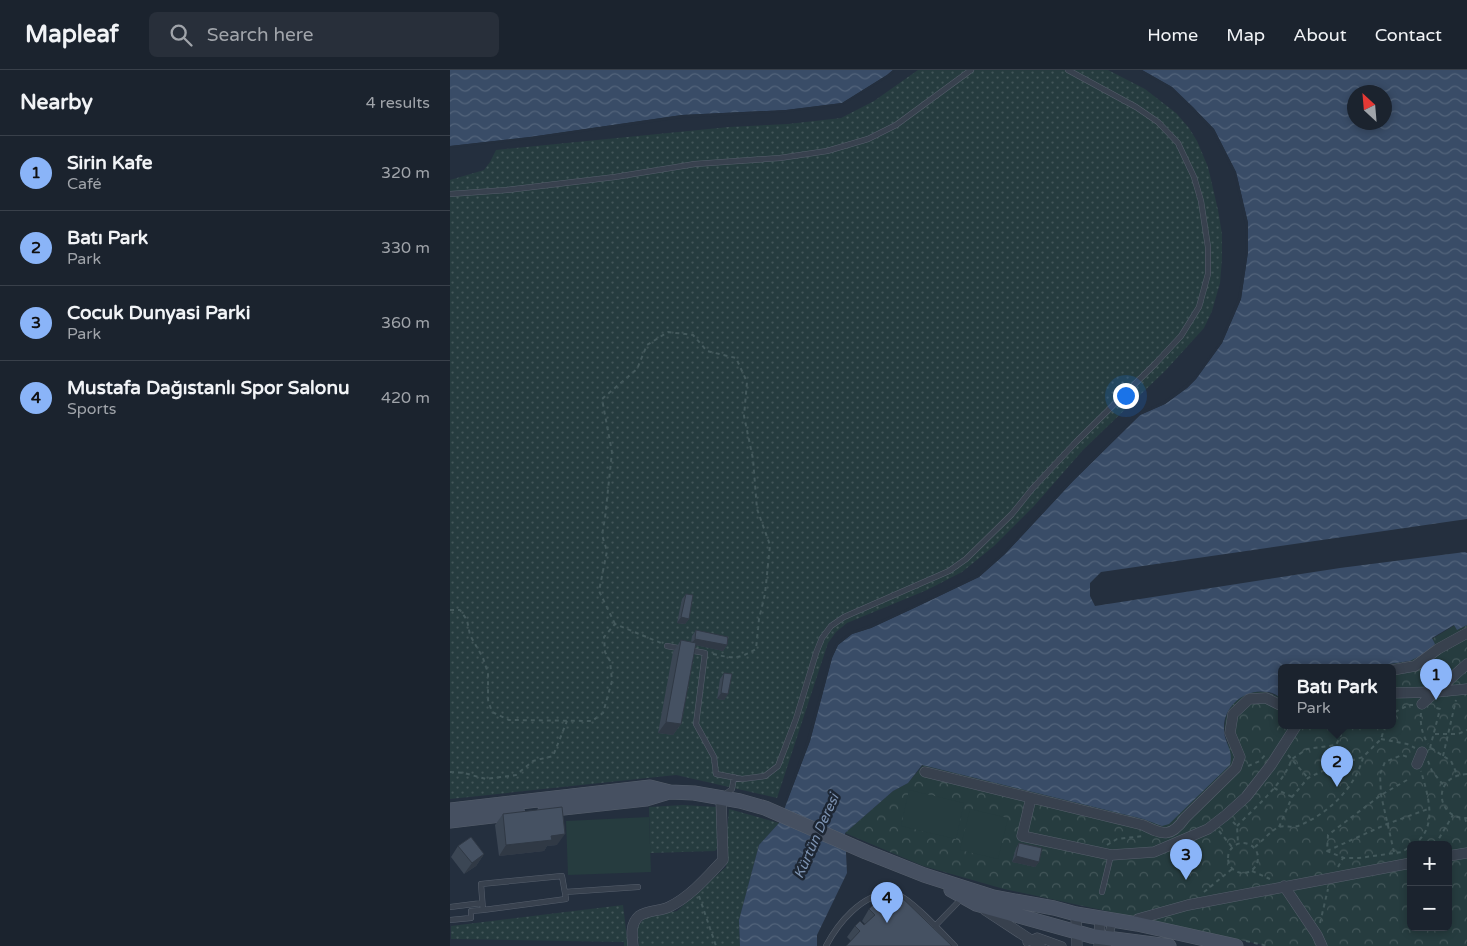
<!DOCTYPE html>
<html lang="en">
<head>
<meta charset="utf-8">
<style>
  body { margin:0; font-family:"Varela Round",sans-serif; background:#282f3a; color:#f1f3f6 }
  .controls { position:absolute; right:15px; bottom:15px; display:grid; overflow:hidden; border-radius:8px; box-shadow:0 2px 8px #0003 }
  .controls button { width:45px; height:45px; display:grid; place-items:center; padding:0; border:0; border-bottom:1px solid #39404a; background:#1b232e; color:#f1f3f6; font:25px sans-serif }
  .compass { position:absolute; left:897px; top:15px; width:45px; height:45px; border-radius:50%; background:#1b232e; box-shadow:0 2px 8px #0003; rotate:334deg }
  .you { position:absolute; left:675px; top:325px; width:18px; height:18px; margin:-12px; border:4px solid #fff; border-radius:50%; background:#1a73e8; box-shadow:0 0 0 8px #1a73e833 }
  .badge { display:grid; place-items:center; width:32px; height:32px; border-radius:50%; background:#8ab4f8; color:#111; font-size:16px; font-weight:700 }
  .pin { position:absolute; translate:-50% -41px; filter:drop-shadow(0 1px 2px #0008) }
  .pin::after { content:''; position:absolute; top:26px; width:18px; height:15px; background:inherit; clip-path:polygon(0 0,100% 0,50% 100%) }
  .popup { position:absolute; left:828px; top:594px; width:118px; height:65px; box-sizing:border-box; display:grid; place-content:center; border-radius:8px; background:#1b232e; filter:drop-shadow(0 1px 4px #0005); font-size:16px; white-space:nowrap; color:#a0a4aa }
  .popup b { font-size:19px; color:#f1f3f6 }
  .popup::after { content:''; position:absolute; left:50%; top:100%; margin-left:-10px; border:10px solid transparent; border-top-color:#1b232e }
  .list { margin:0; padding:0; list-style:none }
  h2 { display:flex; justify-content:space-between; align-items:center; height:65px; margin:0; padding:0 20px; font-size:21px }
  h2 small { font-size:16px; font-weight:400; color:#a0a4aa }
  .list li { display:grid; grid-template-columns:32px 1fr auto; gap:15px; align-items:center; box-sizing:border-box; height:75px; padding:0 20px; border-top:1px solid #39404a }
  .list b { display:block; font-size:19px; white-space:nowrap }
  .list p { margin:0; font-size:16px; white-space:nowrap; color:#a0a4aa }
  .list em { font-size:16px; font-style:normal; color:#a0a4aa }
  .icon { flex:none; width:28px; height:28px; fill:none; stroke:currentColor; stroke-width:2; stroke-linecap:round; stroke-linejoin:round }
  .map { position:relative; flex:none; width:1017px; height:876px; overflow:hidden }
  header { display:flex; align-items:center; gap:30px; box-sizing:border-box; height:70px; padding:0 25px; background:#1b232e; border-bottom:1px solid #39404a }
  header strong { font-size:24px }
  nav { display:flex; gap:28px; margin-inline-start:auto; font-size:18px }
  .search { width:350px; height:45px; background:#282f3a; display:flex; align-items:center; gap:12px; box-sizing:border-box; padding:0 18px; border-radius:8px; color:#a0a4aa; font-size:19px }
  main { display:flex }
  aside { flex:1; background:#1b232e }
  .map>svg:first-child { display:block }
  .grass { fill:url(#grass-dots) }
  .forest { fill:url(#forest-crowns); fill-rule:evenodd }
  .pitch { fill:#263c3f }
  .water { fill:url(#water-waves); fill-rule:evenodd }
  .pier { fill:#242f3e }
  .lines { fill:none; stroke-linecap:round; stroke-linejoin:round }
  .service-casing { stroke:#565f6c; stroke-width:6 }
  .pedestrian-casing { stroke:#565f6c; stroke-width:9 }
  .minor-casing { stroke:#565f6c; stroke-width:11 }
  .secondary-casing { stroke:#565f6c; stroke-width:15 }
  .path { stroke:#44595c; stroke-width:2; stroke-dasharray:4 4; stroke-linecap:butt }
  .service { stroke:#38414e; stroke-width:5 }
  .pedestrian { stroke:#38414e; stroke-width:8 }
  .minor { stroke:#38414e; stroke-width:10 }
  .secondary { stroke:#465061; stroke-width:14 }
  .wall { fill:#3b4654 }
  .shaded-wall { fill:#303945 }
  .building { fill:#455162; stroke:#303945 }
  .labels { text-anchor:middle; stroke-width:5; stroke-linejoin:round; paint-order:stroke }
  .water-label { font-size:14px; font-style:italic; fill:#7c92b1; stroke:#1d2633 }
</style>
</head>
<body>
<header>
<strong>Mapleaf</strong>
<div class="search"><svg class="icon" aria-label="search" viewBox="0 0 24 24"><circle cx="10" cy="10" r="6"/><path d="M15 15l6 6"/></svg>Search here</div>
<nav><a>Home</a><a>Map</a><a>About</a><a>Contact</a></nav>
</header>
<main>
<aside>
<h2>Nearby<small>4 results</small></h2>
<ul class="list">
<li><span class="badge">1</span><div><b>Sirin Kafe</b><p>Café</p></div><em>320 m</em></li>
<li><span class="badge">2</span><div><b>Batı Park</b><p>Park</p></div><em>330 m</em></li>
<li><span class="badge">3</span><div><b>Cocuk Dunyasi Parki</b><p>Park</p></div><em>360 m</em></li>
<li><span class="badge">4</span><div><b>Mustafa Dağıstanlı Spor Salonu</b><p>Sports</p></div><em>420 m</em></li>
</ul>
</aside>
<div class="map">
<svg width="1017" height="876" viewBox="0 0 1017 876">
  <defs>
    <pattern id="grass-dots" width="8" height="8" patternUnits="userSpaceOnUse" patternTransform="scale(1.25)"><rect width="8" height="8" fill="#263c3f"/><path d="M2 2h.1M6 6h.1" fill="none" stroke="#435659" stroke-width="1.8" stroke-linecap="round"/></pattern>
    <pattern id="forest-crowns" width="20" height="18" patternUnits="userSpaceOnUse" patternTransform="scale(1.25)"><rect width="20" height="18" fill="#263c3f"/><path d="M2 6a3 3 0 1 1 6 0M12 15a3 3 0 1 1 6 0" fill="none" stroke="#435659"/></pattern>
    <pattern id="water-waves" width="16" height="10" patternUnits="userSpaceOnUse" patternTransform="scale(1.25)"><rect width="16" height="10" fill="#394c67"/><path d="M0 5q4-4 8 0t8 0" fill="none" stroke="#53647b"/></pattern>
  </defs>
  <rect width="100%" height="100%" fill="#242f3e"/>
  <path class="grass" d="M468 0H658L695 19 726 43 739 58 747 71 758 97 768 140 772 164V189L770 213 762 241 754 258 716 300 633 380 584 436 544 476 512 502 477 520 397 553 386 562 378 573 327 728 226 705 0 729V110L34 100 40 92 46 80 279 57 338 54 391 48 424 31Z
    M233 735 267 737 270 776 265 781 200 783 199 737Z
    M279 739 329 753 309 775 289 850 290 876H189L187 857 196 847 227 841 276 797 277 763Z
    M173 835 178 876H174V872L1 869V856Z"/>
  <path class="forest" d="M1005 555 1007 560 1017 555V876H818L554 819 473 796 395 763 443 721 458 713 473 695 694 749 712 756 778 673C768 651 781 625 805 622 816 620 823 625 832 627V656H942V598H911L960 591 985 574 982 569ZM961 775H998V857H961Z"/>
  <path class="pitch" d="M459 720 514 733 506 769 451 756Z
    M520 739 558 748 548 789 510 780Z
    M199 747 201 802 118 805 116 751Z"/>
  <path class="water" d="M0 0H443L437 5 392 33 336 40 232 45 80 67 0 76Z
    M692 0H1017V449L651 502 640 513V526L645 536 890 498 1015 482 1017 483V555L1007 560 1004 555 982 568 985 574 974 584 960 591 911 598 881 597 832 598 831 628C826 625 822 622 817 622 795 618 774 636 774 657 773 673 784 678 780 695L719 754 712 756 693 749 472 695 458 713 443 721 395 763 397 803 367 865V876H290L289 850 309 775 329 753 360 671 382 588 388 575 402 564 421 558 462 539 529 507 555 484 623 411 690 345 715 334 737 318 746 309 772 273 791 229 798 182V153L786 102 764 59 722 17ZM904 22H934V52H904Z"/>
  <path class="pier" d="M443 0H445V1L438 7 392 35 336 42 232 48 81 69 0 78V76L80 67 232 45 336 40 392 33 437 5Z
    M689 0H692L722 17 743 37 764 59 786 102 798 153V182L791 229 772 273 746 309 737 318 715 334 690 345 623 411 555 484 529 507 462 539 421 558 402 564 388 575 382 588 360 671 337 731 335 730 357 670 380 587 386 573 401 562 420 555 461 537 527 505 554 482 621 409 688 343 713 332 744 308 770 272 788 228 796 182 795 154 784 103 762 61 742 39 721 19 691 2Z"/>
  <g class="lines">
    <g class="service-casing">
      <path id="service" d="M0 124 57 120 165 107 245 94 330 88 377 81 418 69 446 55 521 0
        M217 576 255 583 246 654 264 687 266 704 292 709 315 706 328 696 346 649 366 583 372 568 381 556 394 547 499 501 516 489 562 444 582 419 626 372 705 294 731 266 749 237 758 204V177L751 131 744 107 728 73 708 52 686 37 618 0
        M273 726 282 719 284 707
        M112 806 116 829 33 840 31 814Z
        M115 822 188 817
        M652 822 661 785
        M0 837 32 833
        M0 850 21 848V841L33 840
        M485 856 513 827
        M376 876C388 853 412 824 440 823 442 823 445 823 447 824 463 831 492 863 505 876"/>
    </g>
    <g class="pedestrian-casing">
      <path id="pedestrian" d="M577 872 587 867 612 876
        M657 876 658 868 663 849"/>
    </g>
    <g class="minor-casing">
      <path id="minor" d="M942 600 965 596 988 579 1017 563
        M942 623 986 622 1017 619
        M972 634 1017 594
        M967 694 972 682
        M475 702 693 755C713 765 721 768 735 748L786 698 790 687 780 663 783 644 799 629 816 628 832 636
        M581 728 572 766 661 785 704 782 758 759 776 745 796 727 821 695 846 656
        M998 786 1017 783
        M834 816 867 865 872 876
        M535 840 590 876
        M626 844 627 876
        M687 854 688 849 738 835 961 793
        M183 876C182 866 180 854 189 846 198 840 211 841 219 837 241 826 257 807 273 790L271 728
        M649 876 650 848"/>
    </g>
    <g class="secondary-casing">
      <path id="secondary" d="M0 740 200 717 220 722 244 723 290 731 315 738 416 782 474 805 543 827 604 838 626 844 687 854 786 876
        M95 740 196 729 219 722
        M0 751 68 743
        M501 820 526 834 641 866 719 876"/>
    </g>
    <path class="path" d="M0 540H10L17 550 20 565 33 588 38 603V630L42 642 59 650 142 651 153 643 162 611 160 591 155 582 154 567 165 554 211 573
      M165 554 149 521 157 481 152 465 155 448 162 382 152 329 187 299 197 275 218 262 243 265 257 281 286 288 297 312 294 346 303 389 307 439 320 475 315 524 309 549 306 579C288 590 282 588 263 584
      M942 639 945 642 942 645
      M945 642 959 635H963
      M971 643C970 654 972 664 978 674
      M985 664H1008L1017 660
      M931 669 957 674 965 678
      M980 678 990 639 983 637
      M981 678 1001 691 1007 704
      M838 685 858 708
      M993 686 1006 630
      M978 691 982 701 994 716
      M798 696 810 691 816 684
      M0 702 14 703 36 709 66 705 83 691 103 686 117 651
      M1017 704C980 706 987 750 1017 748
      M957 710 931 725 878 765 877 781 894 788H909L952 782 961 776
      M824 718 842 727
      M1015 748 1017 755
      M783 752 787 756 788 773
      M787 756C806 736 832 716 842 689L857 679 886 675 891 665 892 656
      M829 757 842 727 858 708 881 697 913 687 931 669 935 656
      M769 761 782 777
      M778 788a15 15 0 1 1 30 0a15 15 0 1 1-30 0Z
      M657 775 667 769 693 766
      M963 775C989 758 978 726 971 701
      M985 775 1003 745
      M805 777C811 772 823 759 829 757 835 755 842 758 848 756 878 744 904 719 913 688
      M877 781 937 754 978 739
      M944 782 931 725 930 704 935 692 952 685 960 688
      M888 797 893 788
      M802 801 820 809
      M754 822 782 799
      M249 826 266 876
      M870 853 878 819
      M796 871 818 876"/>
    <use href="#service" class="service"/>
    <use href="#pedestrian" class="pedestrian"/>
    <use href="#minor" class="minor"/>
    <use href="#secondary" class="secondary"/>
  </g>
  <path class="wall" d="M236 524 239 549 235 554 227 553 232 529Z
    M246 560 277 575 273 581 245 575 231 654 223 665 208 663 223 582 231 570 241 572 242 566Z
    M274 603 278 624 274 630 267 629 270 609Z
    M53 744 107 775 97 776 94 781 49 786 45 755Z
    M569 773 589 792 585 797 562 792 566 778Z
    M8 776 34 784 26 796 14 804 1 787Z
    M432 834 502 876 401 871 397 867 405 856 414 855 415 854 412 851 419 839Z"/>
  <path class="shaded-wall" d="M231 547 239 549 235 554 227 553Z
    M245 569 277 575 273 581 241 574Z
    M271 623 278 624 274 630 267 629Z
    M216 652 231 654 223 665 208 663Z
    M115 764 107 775 97 776 94 781 49 786 56 775 101 766Z
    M34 784 26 796 14 804 22 793Z
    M566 786 589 792 585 797 562 792Z"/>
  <path class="building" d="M236 524 243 525 239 549 231 547Z
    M246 560 278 567 277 575 245 569Z
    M231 570 246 573 231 654 216 652Z
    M274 603 282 604 278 624 271 623Z
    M112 737 115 764 101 766 102 770 56 775 53 744Z
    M21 767 34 784 22 793 8 776Z
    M569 773 592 778 589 792 566 786Z
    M445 821 502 876H396L410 861 405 856 410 851 414 855 425 845 419 839 428 830 432 834Z"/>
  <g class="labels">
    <g class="water-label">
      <text transform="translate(366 766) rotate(-66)" y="5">Kürtün Deresi</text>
    </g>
  </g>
</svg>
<div class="controls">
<button>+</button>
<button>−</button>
</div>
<svg class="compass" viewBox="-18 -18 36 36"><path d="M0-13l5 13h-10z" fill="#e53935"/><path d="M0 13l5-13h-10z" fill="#a0a4aa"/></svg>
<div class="you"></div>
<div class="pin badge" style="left:986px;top:630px">1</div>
<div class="pin badge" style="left:887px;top:717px">2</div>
<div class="popup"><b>Batı Park</b>Park</div>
<div class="pin badge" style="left:736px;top:810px">3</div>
<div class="pin badge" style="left:437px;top:853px">4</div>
</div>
</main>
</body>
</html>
